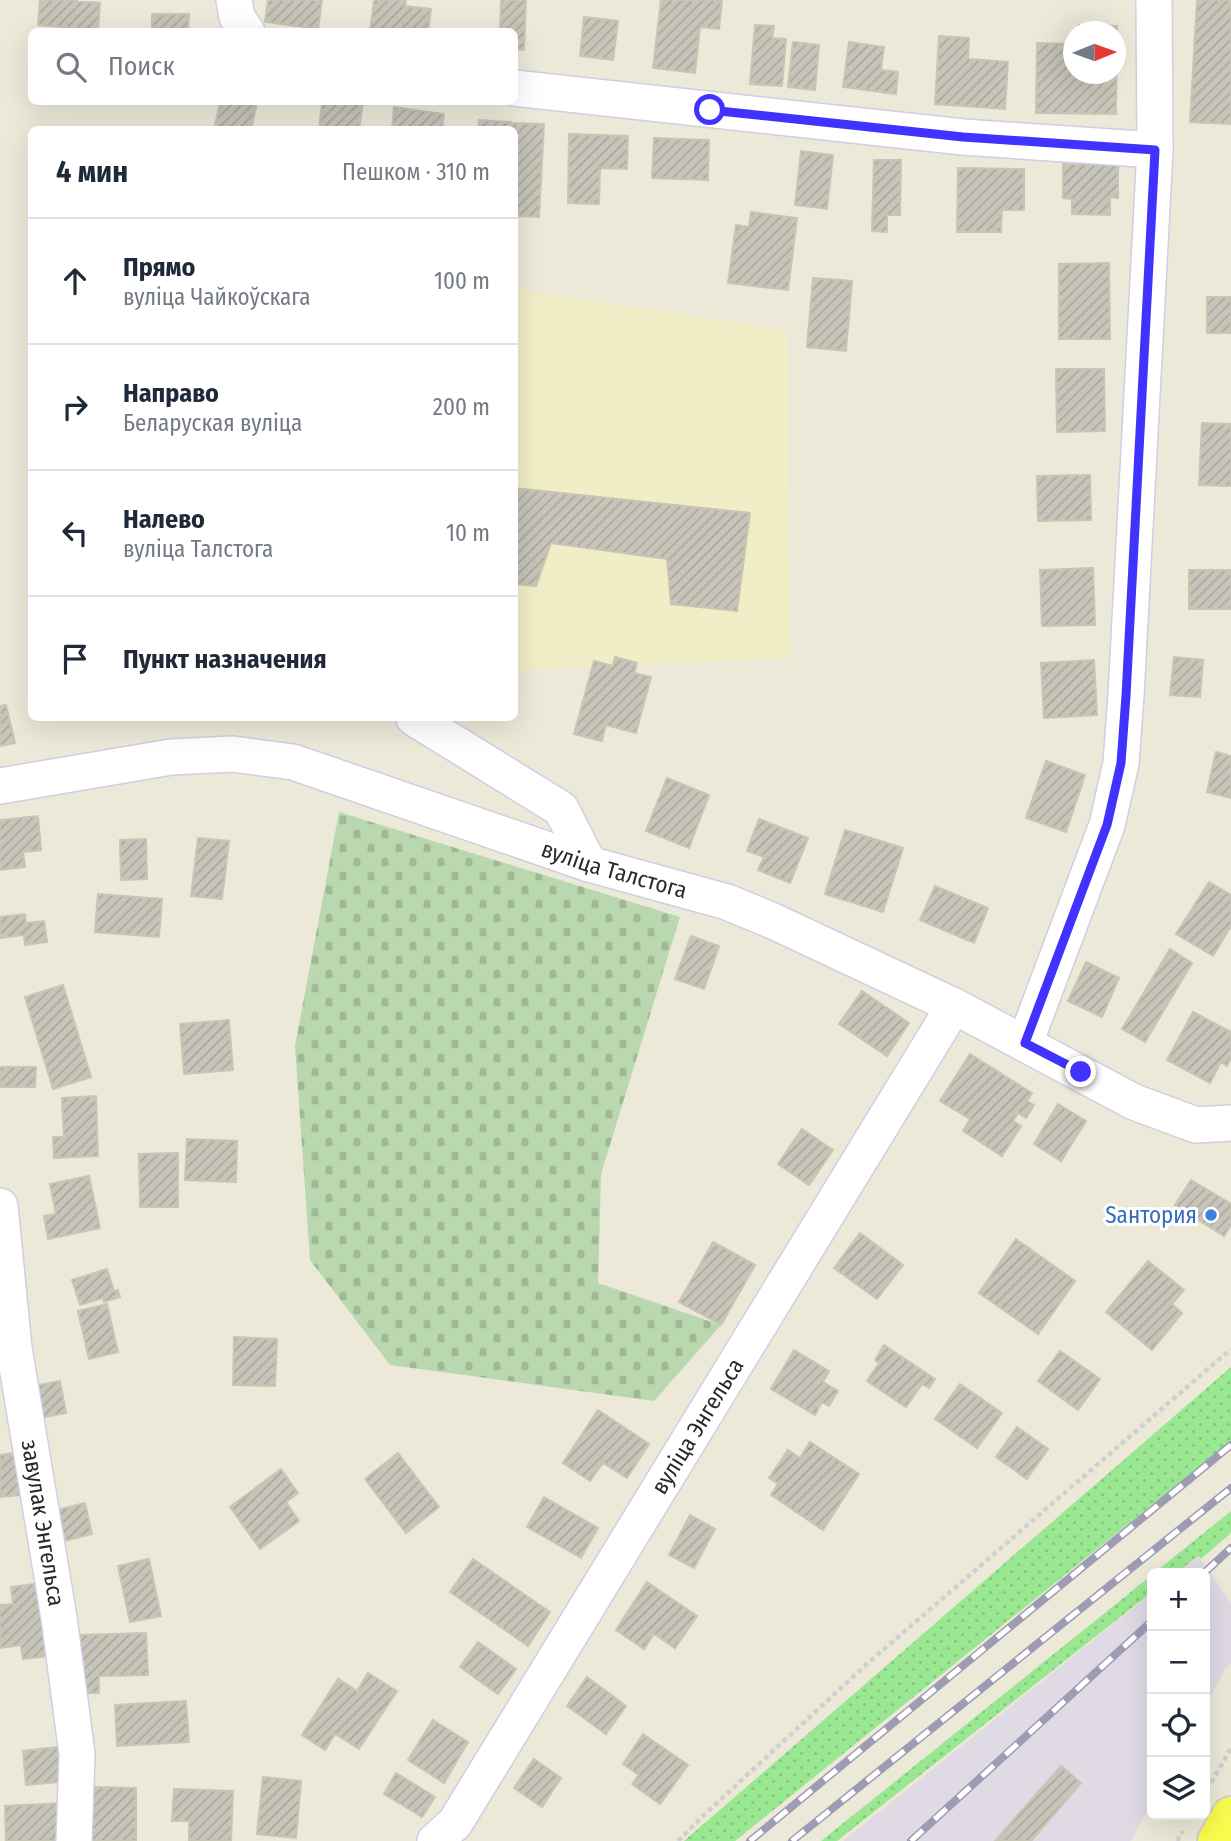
<!DOCTYPE html>
<html lang="ru">
<head>
<meta charset="utf-8">
<style>
  body { margin:0; font-family:"Fira Sans Condensed",sans-serif; background:#f6f6f7; color:#1f2937 }
  .controls { position:absolute; right:21px; bottom:21px; display:grid; overflow:hidden; border-radius:10px; box-shadow:0 7px 28px #0002 }
  .controls button { width:63px; height:63px; display:grid; place-items:center; padding:0; border:0; border-bottom:2px solid #e0e1e3; background:#fff; color:#1f2937; font:35px sans-serif }
  .compass { position:absolute; left:1063px; top:21px; width:63px; height:63px; border-radius:50%; background:#fff; box-shadow:0 7px 28px #0002; rotate:89deg }
  .stop { position:absolute; width:21px; height:21px; margin:-16px; border:5px solid #4033ff; border-radius:50%; background:#fff }
  .stop.end { background:#4033ff; border-color:#fff; box-shadow:0 2px 7px #0008 }
  .list { margin:0; padding:0; list-style:none }
  h2 { display:flex; justify-content:space-between; align-items:center; height:91px; margin:0; padding:0 28px; font-size:30px }
  h2 small { font-size:23px; font-weight:400; color:#747a83 }
  .list li { display:grid; grid-template-columns:46px 1fr auto; gap:21px; align-items:center; box-sizing:border-box; height:126px; padding:0 28px; border-top:2px solid #e0e1e3 }
  .list b { display:block; font-size:26px; white-space:nowrap }
  .list p { margin:0; font-size:23px; white-space:nowrap; color:#747a83 }
  .list em { font-size:23px; font-style:normal; color:#747a83 }
  .icon { flex:none; width:38px; height:38px; fill:none; stroke:currentColor; stroke-width:2; stroke-linecap:round; stroke-linejoin:round }
  .map { position:relative; flex:none; width:1231px; height:1841px; overflow:hidden }
  .search { position:absolute; background:#fff; box-shadow:0 7px 28px #0002; left:28px; top:28px; width:490px; height:77px; display:flex; align-items:center; gap:18px; box-sizing:border-box; padding:0 24px; border-radius:10px; color:#747a83; font-size:26px }
  .panel { position:absolute; background:#fff; box-shadow:0 7px 28px #0002; left:28px; top:126px; width:490px; height:595px; border-radius:10px }
  .map>svg:first-child { display:block }
  .industrial { fill:#dfdae4 }
  .education { fill:#f0edc7 }
  .grass { fill:url(#grass-dots) }
  .cemetery { fill:url(#cemetery-stones) }
  .building { fill:url(#building-hatch); stroke:#c8c5b3; stroke-width:2 }
  .lines { fill:none; stroke-linecap:round; stroke-linejoin:round }
  .minor-casing { stroke:#cfcee3; stroke-width:38 }
  .major-casing { stroke:#d0d0d0; stroke-width:42 }
  .path { stroke:#d0d0d0; stroke-width:4.5; stroke-dasharray:5 3.5; stroke-linecap:butt }
  .minor { stroke:#fff; stroke-width:35 }
  .major { stroke:#f9fb4f; stroke-width:38 }
  .rail-casing { stroke:#9e9cb5; stroke-width:8 }
  .rail { stroke:#fff; stroke-width:5; stroke-dasharray:16; stroke-linecap:butt }
  .route { stroke:#4033ff; stroke-width:9 }
  .shop-dot { fill:#3f7fe0; stroke:#fff; stroke-width:2.5 }
  .labels { text-anchor:middle; stroke-width:6; stroke-linejoin:round; paint-order:stroke }
  .street-label { font-size:23px; fill:#292929; stroke:#fff }
  .shop-label { font-size:23px; fill:#366cbe; stroke:#fff; text-anchor:end }
</style>
</head>
<body>
<div class="map">
<svg width="1231" height="1841" viewBox="0 0 1231 1841">
  <defs>
    <pattern id="grass-dots" width="8" height="8" patternUnits="userSpaceOnUse" patternTransform="scale(1.75)"><rect width="8" height="8" fill="#99e891"/><path d="M2 2h.1M6 6h.1" fill="none" stroke="#84c77d" stroke-width="1.8" stroke-linecap="round"/></pattern>
    <pattern id="cemetery-stones" width="16" height="16" patternUnits="userSpaceOnUse" patternTransform="scale(1.75)"><rect width="16" height="16" fill="#b9d8af"/><path d="M2 7V4a2 2 0 0 1 4 0v3zM10 15v-3a2 2 0 0 1 4 0v3z" fill="#9fb997"/></pattern>
    <pattern id="building-hatch" width="6" height="6" patternUnits="userSpaceOnUse" patternTransform="scale(1.75)"><rect width="6" height="6" fill="#c7c5b9"/><path d="M-1 1l2-2M0 6l6-6M5 7l2-2" fill="none" stroke="#aba99f"/></pattern>
  </defs>
  <rect width="100%" height="100%" fill="#ece9d9"/>
  <path class="industrial" d="M1198 1556 1231 1603V1664L1226 1668 1205 1707V1573H1177Z
    M1152 1593V1802L1131 1841H843Z"/>
  <path class="education" d="M514 289 788 330 790 658 515 670Z"/>
  <path class="grass" d="M1231 1367V1441L735 1841H684Z
    M1231 1511V1533L1201 1559 1198 1556 1176 1573H1154Z
    M1152 1575V1592L837 1841H821Z"/>
  <path class="cemetery" d="M339 812 680 917 601 1174 598 1283 721 1325 654 1401 390 1365 310 1260 295 1046Z"/>
  <path class="building" d="M40 0H77V1L100 3 98 30 38 25Z
    M268 0H322L318 29 265 22Z
    M374 0H406L405 6 431 9 428 32H370Z
    M501 0H526L524 50 514 49V32H500Z
    M661 0H722L719 29 700 27 695 73 653 68Z
    M1197 0H1231V124L1190 122Z
    M152 14H189L188 32H152Z
    M584 17 618 21 613 60 580 56Z
    M755 25 774 26 772 38 786 39 782 86 750 84Z
    M1079 25 1117 26 1116 114 1036 113 1037 43 1074 44V74H1116V32H1078Z
    M939 36 969 38 968 59 1008 62 1005 109 935 104Z
    M793 42 819 45 815 90 788 87Z
    M849 42 884 47 881 70 898 72 896 94 843 87Z
    M220 102H257L251 130H214Z
    M322 102H363L359 130H319Z
    M394 107 444 114 442 130H392Z
    M479 120 511 122 510 130H478Z
    M513 123 544 124 539 217 514 216V130H512Z
    M569 134 628 136 627 169 600 168 599 204 568 203Z
    M654 138 709 140 708 180 652 178Z
    M801 151 833 155 827 209 795 205Z
    M874 160H901L900 215H887V232L872 231Z
    M1063 164 1118 165V198L1110 197V215L1072 214V199L1063 198Z
    M958 168 1024 169V210H1002L1001 232H957Z
    M751 212 797 218 788 290 728 283 736 225 749 227Z
    M1109 263 1110 339H1059V264Z
    M813 278 852 281 846 351 807 347Z
    M1207 297H1231V333H1207Z
    M1056 369H1104L1105 431 1057 432Z
    M1202 423 1231 424V486L1199 485Z
    M1090 475 1091 520 1038 521 1037 476Z
    M514 488 750 513 737 611 671 604 667 559 551 543 536 586 514 584Z
    M1093 568 1095 625 1042 626 1040 570Z
    M1189 570H1231V609H1189Z
    M615 657 637 663 634 673 651 677 636 733 606 725 602 741 574 734 594 661 613 666Z
    M1174 657 1203 660 1200 697 1170 695Z
    M1094 660 1097 715 1044 718 1041 663Z
    M6 705 15 743 0 746V706Z
    M1216 752 1231 756V798L1207 792Z
    M1046 761 1085 775 1066 832 1026 818Z
    M667 778 709 795 689 848 646 831Z
    M38 816 41 850 23 852 25 867 0 870V820Z
    M759 819 808 838 790 883 758 870 764 857 747 851Z
    M845 830 903 848 883 912 825 894Z
    M198 838 229 841 222 899 191 896Z
    M146 839 147 879 121 880 120 840Z
    M1209 882 1231 895V926L1213 956 1176 934Z
    M935 886 988 908 974 943 920 920Z
    M98 894 162 899 159 937 95 932Z
    M25 914 26 923 44 921 47 942 25 945 24 935 0 938V917Z
    M691 936 719 946 704 989 675 979Z
    M1170 949 1192 963 1145 1042 1122 1029Z
    M1086 962 1119 978 1102 1017 1068 1001Z
    M63 985 91 1077 53 1089 25 997Z
    M862 991 909 1023 887 1056 839 1024Z
    M1193 1012 1231 1032V1058L1227 1066 1221 1062 1210 1083 1167 1060Z
    M229 1020 233 1070 184 1074 180 1024Z
    M970 1054 1032 1093 1027 1101 1034 1105 1026 1118 1018 1113 1013 1121 1021 1126 1002 1156 963 1131 970 1119 940 1101Z
    M0 1067H36L35 1087H0Z
    M96 1096 98 1156 54 1158 53 1137H64L62 1098Z
    M1058 1104 1086 1121 1061 1161 1034 1144Z
    M802 1129 833 1150 809 1185 778 1164Z
    M187 1139 237 1141 236 1182 185 1180Z
    M178 1153V1207H140L139 1154Z
    M89 1176 100 1228 48 1239 44 1216 56 1214 50 1184Z
    M1191 1180 1231 1204V1225L1224 1236 1175 1205Z
    M860 1233 903 1265 877 1299 834 1268Z
    M1016 1239 1075 1281 1038 1334 979 1293Z
    M713 1242 755 1265 721 1325 679 1302Z
    M1148 1261 1184 1290 1172 1304 1182 1313 1152 1350 1106 1312Z
    M107 1269 114 1291 118 1290 120 1297 104 1302 103 1298 80 1305 72 1280Z
    M107 1304 118 1352 89 1359 78 1311Z
    M234 1337 277 1339 275 1386 233 1385Z
    M884 1345 935 1379 929 1388 922 1384 906 1407 867 1381 879 1363 875 1360Z
    M794 1350 829 1371 823 1382 838 1391 829 1406 822 1402 815 1415 771 1389Z
    M1060 1351 1100 1379 1078 1410 1038 1381Z
    M60 1381 66 1413 39 1418 33 1386Z
    M960 1384 1002 1413 977 1448 935 1419Z
    M598 1410 649 1444 627 1478 603 1463 590 1481 563 1463Z
    M1017 1427 1048 1449 1027 1479 996 1457Z
    M810 1442 859 1474 823 1530 771 1495 778 1484 769 1478 788 1450 800 1458Z
    M15 1453 20 1495 0 1497V1455Z
    M398 1453 439 1507 406 1533 365 1479Z
    M281 1469 298 1493 286 1502 299 1521 260 1549 230 1507Z
    M544 1497 598 1528 581 1558 527 1527Z
    M85 1503 92 1534 60 1542 53 1511Z
    M690 1515 715 1529 694 1568 669 1555Z
    M149 1559 161 1616 130 1622 118 1566Z
    M473 1559 550 1612 528 1646 450 1592Z
    M647 1582 697 1616 675 1648 654 1634 644 1649 616 1630Z
    M41 1583 50 1656 23 1659 21 1645 0 1648V1605L13 1604 11 1587Z
    M146 1633 148 1675 99 1676V1693H79L78 1635Z
    M478 1642 516 1669 498 1694 460 1667Z
    M368 1673 397 1691 359 1749 335 1734 325 1750 302 1735 338 1679 357 1691Z
    M587 1677 626 1706 606 1734 567 1706Z
    M186 1701 189 1742 117 1746 115 1705Z
    M433 1720 468 1742 444 1783 408 1760Z
    M643 1734 688 1765 660 1804 632 1784 639 1775 623 1764Z
    M65 1746 69 1781 26 1785 23 1751Z
    M534 1759 561 1778 542 1807 514 1788Z
    M1061 1766 1081 1783 1031 1841H995Z
    M396 1773 435 1797 422 1817 384 1794Z
    M263 1777 301 1781 296 1838 257 1834Z
    M90 1787 136 1788V1841H90Z
    M174 1789 233 1791 231 1841H189V1821H172Z
    M65 1803 67 1841H6L5 1806Z"/>
  <g class="lines">
    <g class="minor-casing">
      <g id="minor">
        <path d="M234 0 237 17 247 32"/>
        <path d="M514 88 963 137 1155 150"/>
        <path d="M414 718 561 809 589 864"/>
        <path id="s1" d="M0 786 171 757 233 754 293 762 589 864 727 902 773 921 954 1006 1134 1102 1196 1125 1231 1123"/>
        <path d="M1025 1043 1107 825 1121 763 1126 696 1155 150 1154 0"/>
        <path id="s2" d="M0 1206 14 1348 59 1618 77 1754 74 1841"/>
        <path id="s3" d="M435 1841 455 1823 954 1006"/>
      </g>
    </g>
    <g class="major-casing">
      <path id="major" d="M1217 1841 1231 1816"/>
    </g>
    <path class="path" d="M1207 1790 1231 1748
      M678 1841 705 1814 868 1663 1231 1349
      M1177 1841 1183 1831"/>
    <use href="#minor" class="minor"/>
    <use href="#major" class="major"/>
    <g class="rail-casing">
      <path id="rail" d="M1204 1573 1231 1548
        M750 1841 1231 1445
        M792 1841 1231 1488
        M911 1841 1152 1621"/>
    </g>
    <use href="#rail" class="rail"/>
  </g>
  <g class="lines">
    <path class="route" d="M710 110 963 137 1155 150 1126 696 1121 763 1107 825 1025 1043 1081 1072"/>
  </g>
  <circle class="shop-dot" cx="1211" cy="1215" r="7"/>
  <g class="labels">
    <g class="street-label">
      <text dy="8" stroke="none"><textPath href="#s1" startOffset="635">вуліца Талстога</textPath></text>
      <text dy="8" stroke="none"><textPath href="#s3" startOffset="492">вуліца Энгельса</textPath></text>
      <text dy="8" stroke="none"><textPath href="#s2" startOffset="320">завулак Энгельса</textPath></text>
    </g>
    <g class="shop-label">
      <text x="1197" y="1223">Sантория</text>
    </g>
  </g>
</svg>
<div class="controls">
<button>+</button>
<button>−</button>
<button><svg class="icon" aria-label="locate" viewBox="0 0 24 24"><circle cx="12" cy="12" r="6"/><path d="M12 2v4M12 18v4M2 12h4M18 12h4"/></svg></button>
<button><svg class="icon" aria-label="layers" viewBox="0 0 24 24"><path d="M12 4l9 5-9 5-9-5zM3 14l9 5 9-5"/></svg></button>
</div>
<svg class="compass" viewBox="-18 -18 36 36"><path d="M0-13l5 13h-10z" fill="#e53935"/><path d="M0 13l5-13h-10z" fill="#747a83"/></svg>
<div class="stop" style="left:710px;top:110px"></div>
<div class="stop end" style="left:1081px;top:1072px"></div>
<div class="search"><svg class="icon" aria-label="search" viewBox="0 0 24 24"><circle cx="10" cy="10" r="6"/><path d="M15 15l6 6"/></svg>Поиск</div>
<section class="panel">
<h2>4 мин<small>Пешком · 310 m</small></h2>
<ul class="list">
<li><svg class="icon" aria-label="ahead" viewBox="0 0 24 24"><path d="M12 20V5M6 11l6-6 6 6"/></svg><div><b>Прямо</b><p>вуліца Чайкоўскага</p></div><em>100 m</em></li>
<li><svg class="icon" aria-label="right" viewBox="0 0 24 24"><path d="M7 20v-9h11M14 6l5 5-5 5"/></svg><div><b>Направо</b><p>Беларуская вуліца</p></div><em>200 m</em></li>
<li><svg class="icon" aria-label="left" viewBox="0 0 24 24"><path d="M17 20v-9H6M10 6l-5 5 5 5"/></svg><div><b>Налево</b><p>вуліца Талстога</p></div><em>10 m</em></li>
<li><svg class="icon" aria-label="arrive" viewBox="0 0 24 24"><path d="M6 21V4h12l-3 4 3 4H6"/></svg><div><b>Пункт назначения</b></div></li>
</ul>
</section>
</div>
</body>
</html>
